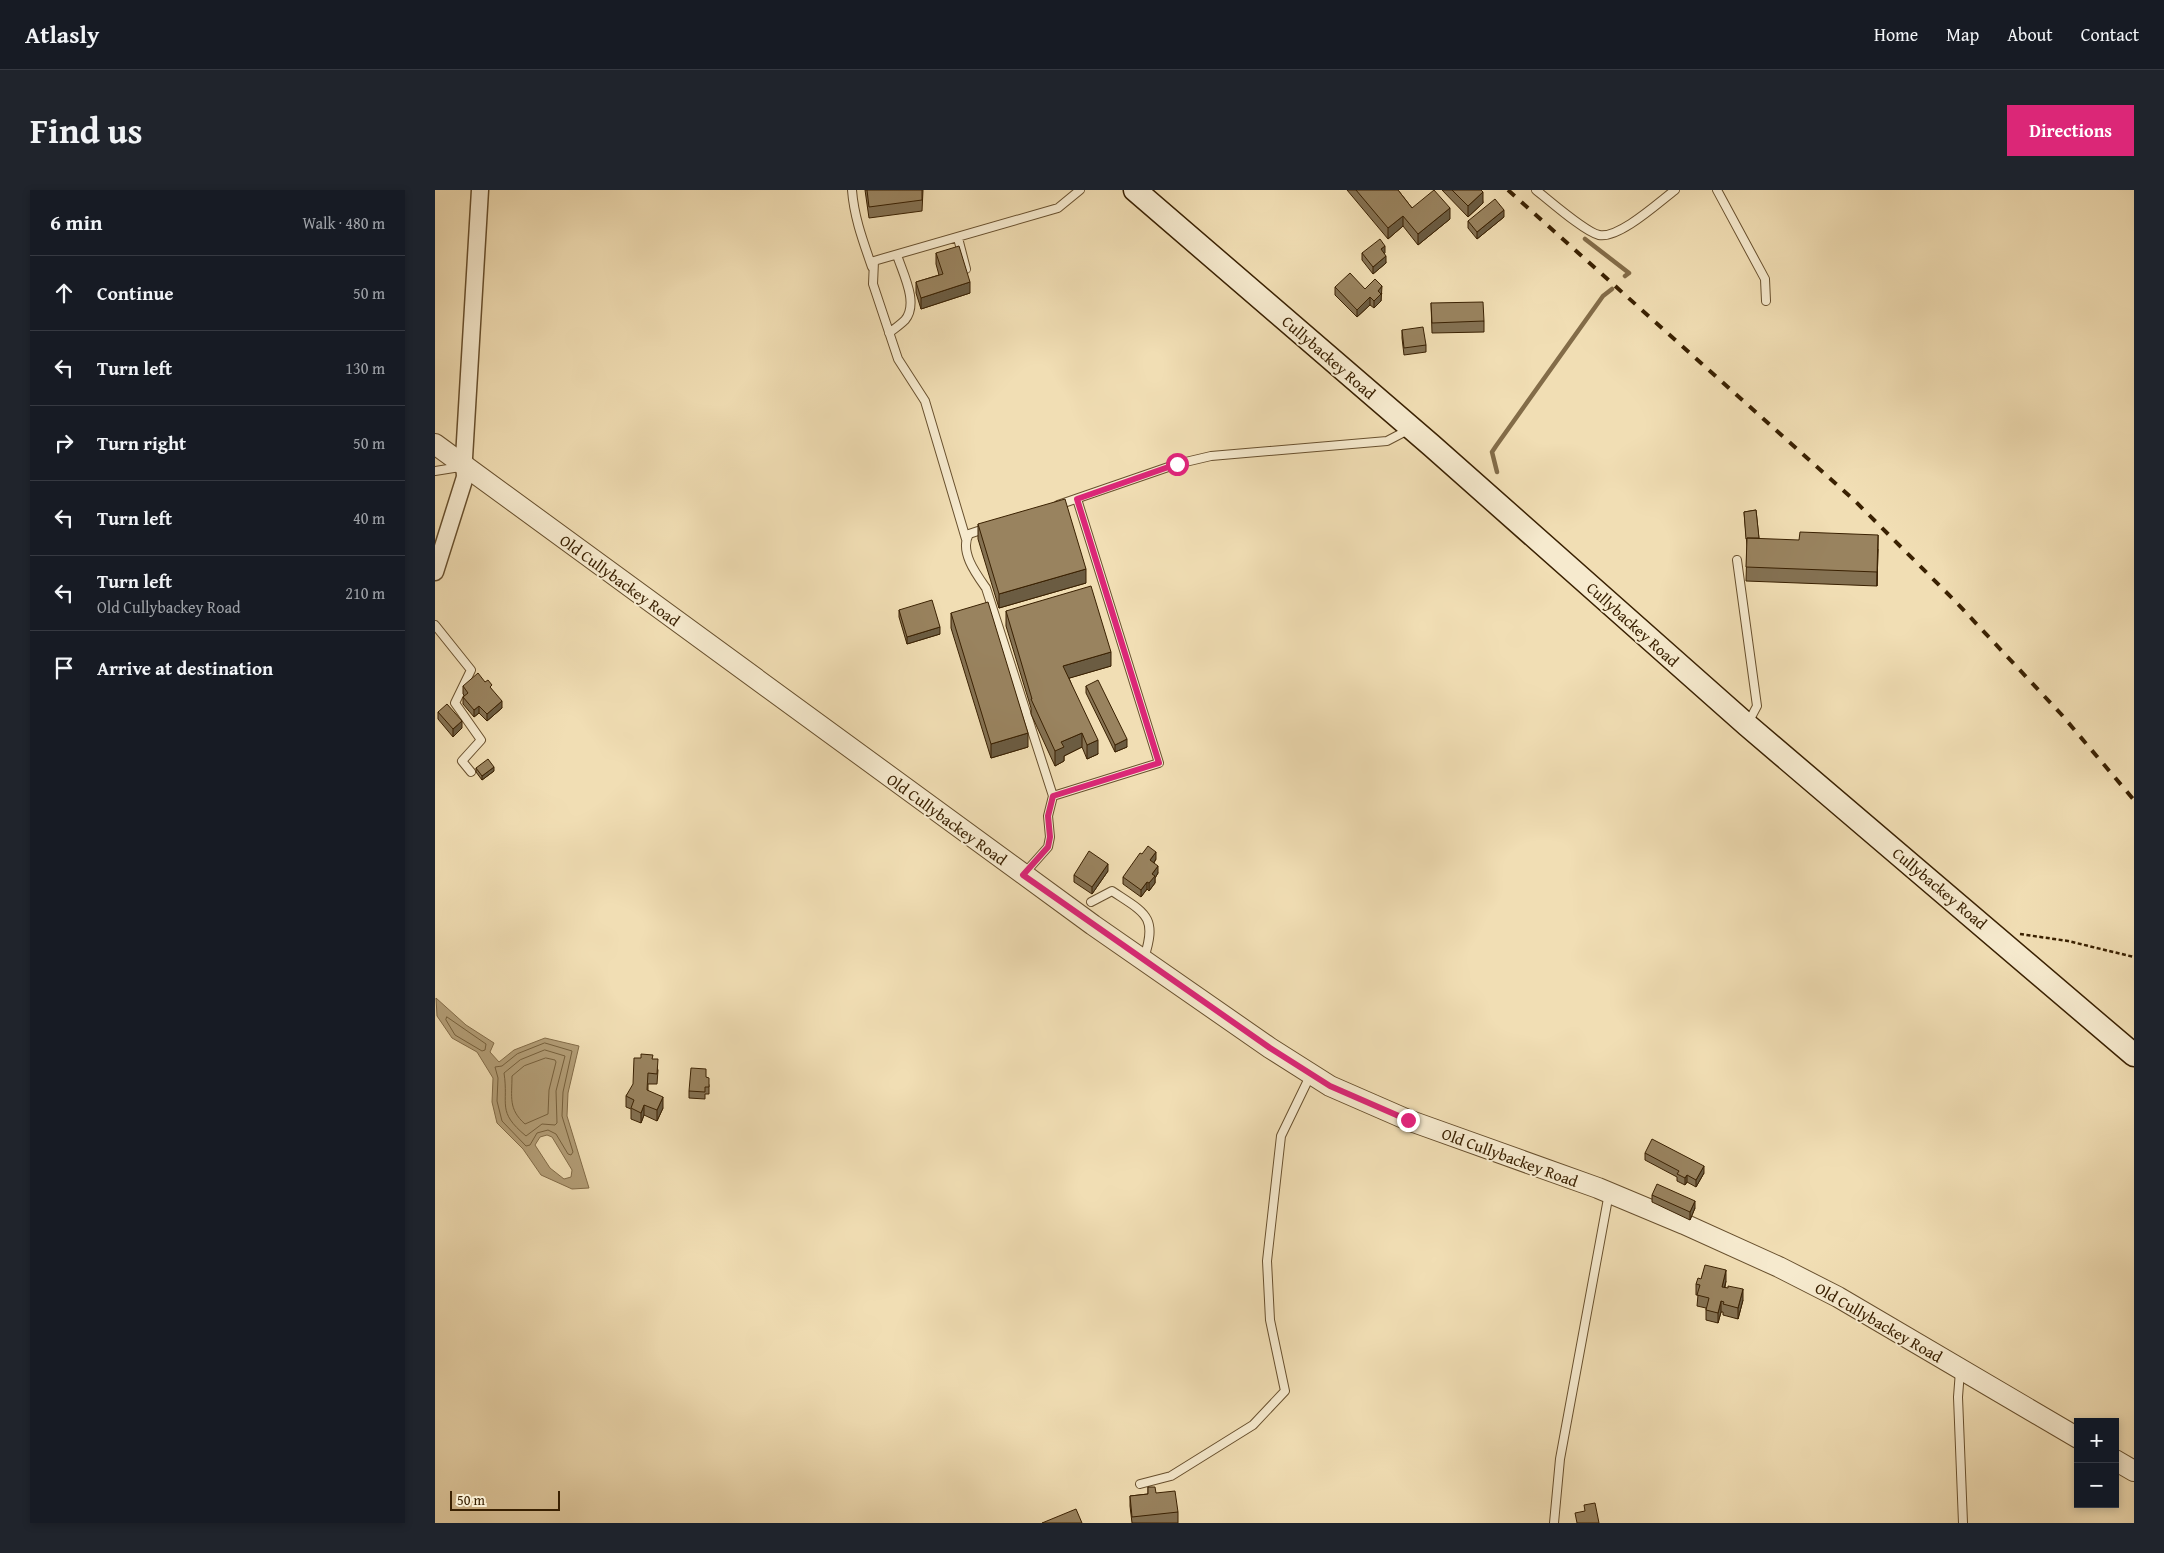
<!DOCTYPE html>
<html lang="en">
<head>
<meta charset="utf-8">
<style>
  body { margin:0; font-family:"Gentium Book Plus",serif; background:#20242c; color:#f1f3f6 }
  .controls { position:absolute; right:15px; bottom:15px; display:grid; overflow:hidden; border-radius:0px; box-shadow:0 2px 8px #0003 }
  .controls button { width:45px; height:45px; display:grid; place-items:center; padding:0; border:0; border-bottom:1px solid #363941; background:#171b24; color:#f1f3f6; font:25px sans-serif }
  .scale { position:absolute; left:15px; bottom:12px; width:110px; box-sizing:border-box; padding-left:5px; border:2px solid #3a2102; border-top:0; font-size:14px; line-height:18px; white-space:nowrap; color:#3a2102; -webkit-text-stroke:4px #f6eace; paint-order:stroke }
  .stop { position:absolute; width:15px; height:15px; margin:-11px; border:4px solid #db2777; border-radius:50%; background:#fff }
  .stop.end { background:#db2777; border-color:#fff; box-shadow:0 1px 5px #0008 }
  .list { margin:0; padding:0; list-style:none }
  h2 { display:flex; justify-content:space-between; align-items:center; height:65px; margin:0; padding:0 20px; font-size:21px }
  h2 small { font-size:16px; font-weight:400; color:#9ea1a6 }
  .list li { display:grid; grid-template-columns:32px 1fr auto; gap:15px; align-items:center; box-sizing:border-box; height:75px; padding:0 20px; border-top:1px solid #363941 }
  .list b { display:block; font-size:19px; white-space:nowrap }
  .list p { margin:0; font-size:16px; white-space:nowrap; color:#9ea1a6 }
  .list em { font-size:16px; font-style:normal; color:#9ea1a6 }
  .icon { flex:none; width:28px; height:28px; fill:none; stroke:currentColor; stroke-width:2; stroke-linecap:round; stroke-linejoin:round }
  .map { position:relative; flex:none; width:1699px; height:1333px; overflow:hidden; border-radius:0px }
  header { display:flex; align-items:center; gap:30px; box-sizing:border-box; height:70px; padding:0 25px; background:#171b24; border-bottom:1px solid #363941 }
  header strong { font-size:24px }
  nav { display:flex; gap:28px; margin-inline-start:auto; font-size:18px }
  .intro { display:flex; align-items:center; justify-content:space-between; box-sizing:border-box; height:120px; padding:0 30px }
  h1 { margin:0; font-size:35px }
  .button { padding:12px 22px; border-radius:0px; background:#db2777; color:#fff; font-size:18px; font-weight:700 }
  main { display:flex; gap:30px; padding:0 30px }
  aside { flex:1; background:#171b24; border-radius:0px; box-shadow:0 2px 8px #0003 }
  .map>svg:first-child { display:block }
  .water { fill:#b39e77; stroke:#836c48; fill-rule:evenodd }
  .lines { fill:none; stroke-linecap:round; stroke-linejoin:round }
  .shore { stroke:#76603c; stroke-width:1 }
  .stream { stroke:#836c48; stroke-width:4.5 }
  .service-casing { stroke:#68502e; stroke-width:10 }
  .minor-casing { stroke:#68502e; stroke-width:19 }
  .tertiary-casing { stroke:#68502e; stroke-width:22 }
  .secondary-casing { stroke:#3a2102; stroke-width:25 }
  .path { stroke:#3a2102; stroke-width:2.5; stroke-dasharray:4 2.5; stroke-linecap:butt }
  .service { stroke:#f6eace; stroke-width:8 }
  .minor { stroke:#f6eace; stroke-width:16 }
  .tertiary { stroke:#f6eace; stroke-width:20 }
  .secondary { stroke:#f6eace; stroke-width:22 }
  .rail { stroke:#3a2102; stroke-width:4; stroke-dasharray:9 9; stroke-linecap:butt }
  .wall { fill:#847152; stroke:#3a2102 }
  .shaded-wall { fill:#6b5c42; stroke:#3a2102 }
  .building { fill:#99835f; stroke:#3a2102 }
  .route { stroke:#db2777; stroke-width:6 }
  .labels { text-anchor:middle; stroke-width:4; stroke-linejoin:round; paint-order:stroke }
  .street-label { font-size:16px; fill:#3a2102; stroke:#f6eace }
</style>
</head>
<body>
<header>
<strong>Atlasly</strong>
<nav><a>Home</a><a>Map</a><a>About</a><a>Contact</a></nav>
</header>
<div class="intro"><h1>Find us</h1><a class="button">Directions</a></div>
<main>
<aside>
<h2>6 min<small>Walk · 480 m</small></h2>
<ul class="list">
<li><svg class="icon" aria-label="ahead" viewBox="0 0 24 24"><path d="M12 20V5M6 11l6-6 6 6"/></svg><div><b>Continue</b></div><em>50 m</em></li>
<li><svg class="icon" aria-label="left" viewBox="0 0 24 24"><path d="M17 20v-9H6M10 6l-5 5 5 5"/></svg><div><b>Turn left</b></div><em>130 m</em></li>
<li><svg class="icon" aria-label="right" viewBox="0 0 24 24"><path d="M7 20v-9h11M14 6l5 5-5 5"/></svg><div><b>Turn right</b></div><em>50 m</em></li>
<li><svg class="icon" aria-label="left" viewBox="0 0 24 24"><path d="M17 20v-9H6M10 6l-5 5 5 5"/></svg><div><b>Turn left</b></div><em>40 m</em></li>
<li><svg class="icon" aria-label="left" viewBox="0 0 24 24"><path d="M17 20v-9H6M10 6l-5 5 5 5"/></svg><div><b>Turn left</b><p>Old Cullybackey Road</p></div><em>210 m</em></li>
<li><svg class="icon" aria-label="arrive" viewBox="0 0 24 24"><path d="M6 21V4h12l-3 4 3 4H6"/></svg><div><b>Arrive at destination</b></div></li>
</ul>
</aside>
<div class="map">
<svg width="1699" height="1333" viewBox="0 0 1699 1333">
  <rect width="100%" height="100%" fill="#f1deb4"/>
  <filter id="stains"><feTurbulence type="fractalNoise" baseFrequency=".004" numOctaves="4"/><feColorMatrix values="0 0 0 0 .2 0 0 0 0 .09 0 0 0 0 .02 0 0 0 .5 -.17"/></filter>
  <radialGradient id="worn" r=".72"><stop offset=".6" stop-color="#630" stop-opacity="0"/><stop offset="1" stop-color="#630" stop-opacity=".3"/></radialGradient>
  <path class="water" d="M1 808 31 835 59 853 55 862 64 872 79 860 110 848 144 856 133 903 132 926 154 998 137 999 106 985 88 959 62 933 57 912 58 888 42 862 17 848 2 826ZM112 945 117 947 137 980 136 987 129 989 115 978 100 955 105 947Z"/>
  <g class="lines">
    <path class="shore" d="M12 827 51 854 50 860 47 861 20 845 11 830Z
      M110 853 137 861 128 902 127 926 138 962 136 965 133 964 121 944 113 940 102 943 95 955 91 956 67 931 62 911 63 888 60 877 67 876 82 864Z
      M110 860 130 866 121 901 122 933 120 935 107 934 91 946C61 921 74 915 69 883L85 870Z
      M111 868 120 870 121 872 114 900 113 924 90 934C73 919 77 907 77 886L89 876Z"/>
    <path class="stream" d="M1150 49 1194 83 1190 86
      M1062 282 1057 262 1061 256 1168 106 1177 99"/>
    <g class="service-casing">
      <path id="service" d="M417 0C419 27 428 51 437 77
        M1101 0C1114 10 1150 42 1164 45 1184 49 1224 12 1240 0
        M1282 0 1330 89 1331 111
        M523 48 531 79
        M454 143C459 139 465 135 470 130 484 113 468 84 462 65
        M0 281 25 277
        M623 315 742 274 776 266 952 251 975 239
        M552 338 534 344C524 361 541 384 551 398L618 606 613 626 615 647 613 657 589 684
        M531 349 490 211 463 169 438 94 439 71 623 18 645 0
        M1302 370 1322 516 1313 533
        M0 435 36 480 20 513 46 550 27 571 36 582
        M618 606 724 573 642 309
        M656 712 677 701C710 723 723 726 709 768
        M1525 1181 1523 1207 1528 1333
        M705 1294 736 1286 818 1235 850 1201 835 1130 832 1071 846 946 875 886
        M1119 1333 1125 1269 1174 1003"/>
    </g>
    <g class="minor-casing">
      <path id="minor" d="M0 382 30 287 29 268 45 0"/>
    </g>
    <g class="tertiary-casing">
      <path id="tertiary" d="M0 254 658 735 835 858 895 896 973 930 1163 998 1249 1034 1344 1077 1403 1107 1643 1248
        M1680 1270 1699 1281"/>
    </g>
    <g class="secondary-casing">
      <path id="secondary" d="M700 0 996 255 1312 535 1699 865"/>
    </g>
    <path class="path" d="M1585 744 1633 751 1699 767"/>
    <use href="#service" class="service"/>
    <use href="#minor" class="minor"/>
    <use href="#tertiary" class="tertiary"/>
    <use href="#secondary" class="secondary"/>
    <path class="rail" d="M1073 0 1420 311 1521 412 1626 524 1699 610"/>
  </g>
  <path class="wall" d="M430 0H488L487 21 434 28Z
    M912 0H963L977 18 1015 29 983 55 968 36 953 49Z
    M1007 0H1046L1048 13 1033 27Z
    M1069 27 1042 49 1033 38V31Z
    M501 63 535 103 486 119 481 103V92L504 85 501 74Z
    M927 63H950L949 64 951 73 938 84 927 70Z
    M900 97 930 99 947 103 946 105V111L939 118 935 115 922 127 900 105Z
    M996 113 1049 131V142L997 143Z
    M967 140 991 155V162L969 165 967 148Z
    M1321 320 1324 349 1443 359 1442 396 1311 391 1312 356 1309 322Z
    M543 334 651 393 564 418 543 349Z
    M464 420 505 444 472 454 464 427Z
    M571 421 676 476 634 488 663 564 652 569 647 557 629 566V571L620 576 596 524V518L571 436Z
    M516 423 593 557 556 568 516 438Z
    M28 496 57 500 67 518 52 531 44 523 39 527 28 514V507L30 506 28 504Z
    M651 496 692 557 680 562 651 503Z
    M3 522 27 538 18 547 3 529Z
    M41 578 59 581 47 590 41 582Z
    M721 669 719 673 723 683 720 688V693L714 701 712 699 706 707 688 694V687Z
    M673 681 657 704 639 692V685Z
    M218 869 223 880 222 894H213V900L228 918 222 931 209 925 206 933 196 929V919L191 917V906Z
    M271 887 274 895V904H270V909L254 908V901Z
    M1210 963 1269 983 1261 997 1252 992 1250 995 1242 991V987L1210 970Z
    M1217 1005 1260 1018 1255 1030 1217 1012Z
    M1266 1089 1291 1091 1290 1097 1308 1110 1303 1129 1288 1125V1122H1286L1283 1133 1271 1130V1118L1262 1116 1263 1105H1261V1094Z
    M713 1297 721 1303 743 1322V1333H697L695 1316V1306L713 1304Z"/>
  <path class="shaded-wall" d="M1048 2V13L1033 27V16Z
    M1015 18V29L983 55V44Z
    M1069 20V27L1042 49V42Z
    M968 26V36L953 49V38Z
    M950 56V63L946 67V59Z
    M951 66V73L938 84V77Z
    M535 92V103L486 119V108Z
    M947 96 946 111 939 118V111L943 101Z
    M935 107V115L922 127V120Z
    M1443 345V359L1442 396V382Z
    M651 379V393L564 418V404Z
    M505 437V444L472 454V447Z
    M676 462V476L628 490V476Z
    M67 511V518L52 531V524Z
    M44 516V523L39 527V520Z
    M27 531V538L18 547V539Z
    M593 543V557L556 568V554Z
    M647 543V557L629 566V571L620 576V561L626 552Z
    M692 549V557L680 562V555Z
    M663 550V564L652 569V555Z
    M59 577V581L47 590V586Z
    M721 662V669L715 678V670Z
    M673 674V681L657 704V697Z
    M723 676V683L720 688V693L714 701V693L717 684Z
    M712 692V699L706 707V700Z
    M228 907V918L222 931V920Z
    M209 915V925L206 933V923Z
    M1269 976V983L1261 997V990Z
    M1252 985V992L1250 995V988Z
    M1260 1011V1018L1255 1030V1022Z
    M1291 1080V1091L1287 1107V1097Z
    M1308 1099V1110L1303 1129V1118Z
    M1286 1111V1122L1283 1133V1123Z"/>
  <path class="building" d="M432 0H487V10L434 17Z
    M921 0H963L977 18 999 0 1015 18 983 44 968 26 953 38Z
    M1017 0H1046L1048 2 1033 16Z
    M1060 9 1069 20 1042 42 1033 31Z
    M945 49 950 56 946 59 951 66 938 77 927 63Z
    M524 56 535 92 486 108 481 92 508 84 501 63Z
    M915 83 930 99 940 89 947 96 943 101 946 104 939 111 935 107 922 120 900 97Z
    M1048 112 1049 131 997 133 996 113Z
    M988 137 991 155 969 158 967 140Z
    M630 309 651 379 564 404 543 334Z
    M1321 320 1324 348H1312L1311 349 1309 322Z
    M1365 342 1443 345 1442 382 1311 377 1312 348 1364 350Z
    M656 396 676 462 628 476 663 550 652 555 647 543 626 552 629 557 620 561 596 509H597L571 421Z
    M497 410 505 437 472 447 464 420Z
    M553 412 593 543 556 554 516 423Z
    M43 483 50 492 53 490 57 495 55 497 67 511 52 524 44 516 39 520 28 507 33 503 28 496Z
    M663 490 692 549 680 555 651 496Z
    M12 514 27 531 18 539 3 522Z
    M53 569 59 577 47 586 41 578Z
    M713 656 721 662 715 670 723 676 717 684 720 686 714 693 712 692 706 700 688 687 705 663 707 664Z
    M654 661 673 674 657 697 639 685Z
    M206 864 218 865 217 869H223L222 884 213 883 212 900 228 907 222 920 209 915 206 923 196 918 199 910 191 906 198 894 199 868H206Z
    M256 878 271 879V887L274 888V897H270V902L254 901Z
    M1217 949 1269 976 1261 990 1252 985 1250 988 1242 984 1244 981 1210 963Z
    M1222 994 1260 1011 1255 1022 1217 1005Z
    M1270 1075 1291 1080 1287 1097 1293 1098V1096L1308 1099 1303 1118 1288 1114 1289 1112 1286 1111 1283 1123 1271 1120 1274 1108 1262 1105 1265 1095 1261 1094 1263 1088 1266 1089Z
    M713 1297H720L721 1303 740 1301 743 1322 697 1327 695 1306 713 1304Z
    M1160 1313 1164 1333H1142L1140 1323 1150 1321 1149 1315Z
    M641 1319 647 1333H607Z"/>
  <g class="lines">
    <path class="route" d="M742 274 642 309 724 573 618 606 613 626 615 647 613 657 588 685 835 858 895 896 973 930"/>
  </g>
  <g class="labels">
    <g class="street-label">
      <text transform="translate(894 167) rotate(41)" y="6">Cullybackey Road</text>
      <text transform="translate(185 390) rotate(36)" y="6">Old Cullybackey Road</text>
      <text transform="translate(1198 434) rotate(42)" y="6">Cullybackey Road</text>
      <text transform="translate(512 629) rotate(36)" y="6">Old Cullybackey Road</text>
      <text transform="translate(1505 698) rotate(40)" y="6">Cullybackey Road</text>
      <text transform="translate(1075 967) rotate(20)" y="6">Old Cullybackey Road</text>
      <text transform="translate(1444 1132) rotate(30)" y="6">Old Cullybackey Road</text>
    </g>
  </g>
  <rect width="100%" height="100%" filter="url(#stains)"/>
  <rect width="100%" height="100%" fill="url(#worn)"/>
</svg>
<div class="controls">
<button>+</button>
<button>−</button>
</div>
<div class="scale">50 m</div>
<div class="stop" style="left:742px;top:274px"></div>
<div class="stop end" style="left:973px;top:930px"></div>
</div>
</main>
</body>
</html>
